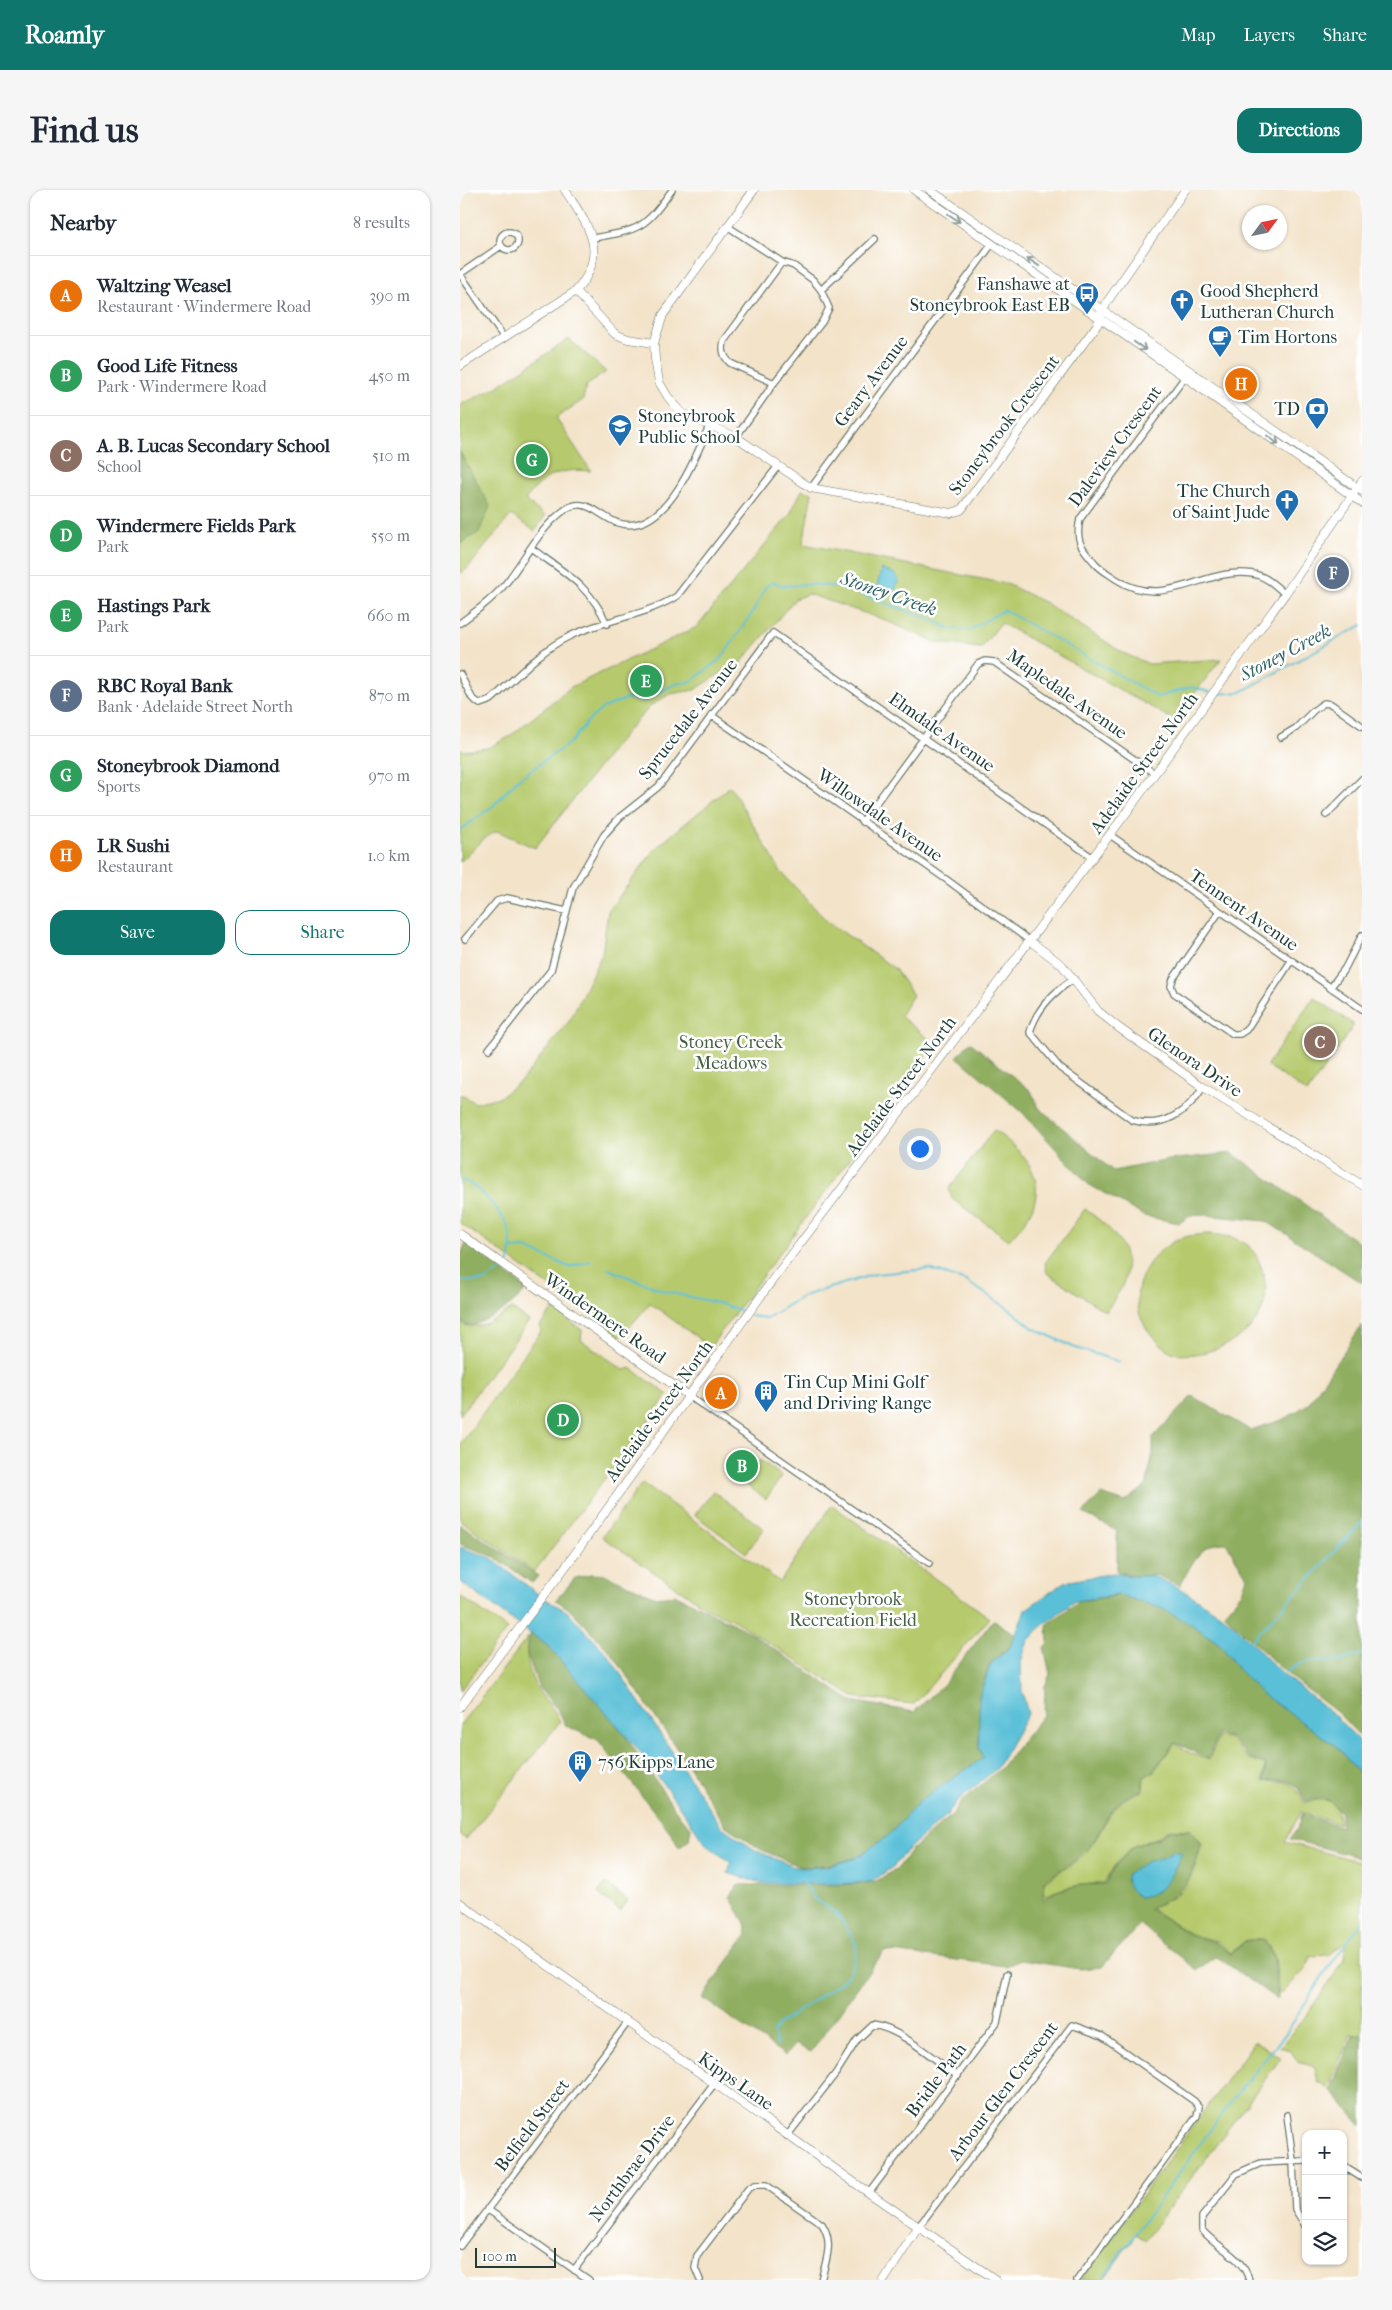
<!DOCTYPE html>
<html lang="en">
<head>
<meta charset="utf-8">
<style>
  body { margin:0; font-family:"IM FELL French Canon",serif; background:#f6f6f7; color:#1f2937 }
  .controls { position:absolute; right:15px; bottom:15px; display:grid; overflow:hidden; border-radius:10px; box-shadow:0 1px 4px #0004 }
  .controls button { width:45px; height:45px; display:grid; place-items:center; padding:0; border:0; border-bottom:1px solid #e0e1e3; background:#fff; color:#1f2937; font:25px sans-serif }
  .compass { position:absolute; left:782px; top:15px; width:45px; height:45px; border-radius:50%; background:#fff; box-shadow:0 1px 4px #0004; rotate:57deg }
  .scale { position:absolute; left:15px; bottom:12px; width:81px; box-sizing:border-box; padding-left:5px; border:2px solid #1f3d34; border-top:0; font-size:14px; line-height:18px; white-space:nowrap; color:#1f3d34; -webkit-text-stroke:4px #fff; paint-order:stroke }
  .you { position:absolute; left:459px; top:958px; width:18px; height:18px; margin:-12px; border:4px solid #fff; border-radius:50%; background:#1a73e8; box-shadow:0 0 0 8px #1a73e833 }
  .badge { display:grid; place-items:center; width:32px; height:32px; border-radius:50%; background:#0f766e; color:#fff; font-size:16px; font-weight:700 }
  .pin { position:absolute; translate:-50% -50%; border:2px solid #fff; box-shadow:0 1px 5px #0006 }
  .list { margin:0; padding:0; list-style:none }
  h2 { display:flex; justify-content:space-between; align-items:center; height:65px; margin:0; padding:0 20px; font-size:21px }
  h2 small { font-size:16px; font-weight:400; color:#747a83 }
  .list li { display:grid; grid-template-columns:32px 1fr auto; gap:15px; align-items:center; box-sizing:border-box; height:80px; padding:0 20px; border-top:1px solid #e0e1e3 }
  .list b { display:block; font-size:19px; white-space:nowrap }
  .list p { margin:0; font-size:16px; white-space:nowrap; color:#747a83 }
  .list em { font-size:16px; font-style:normal; color:#747a83 }
  .actions { display:flex; gap:10px; padding:15px 20px }
  .actions a { flex:1; padding:11px 0; border:1px solid #0f766e; border-radius:15px; text-align:center; font-size:18px; color:#0f766e }
  .actions .main { background:#0f766e; color:#fff }
  .icon { flex:none; width:28px; height:28px; fill:none; stroke:currentColor; stroke-width:2; stroke-linecap:round; stroke-linejoin:round }
  .map { position:relative; flex:none; width:902px; height:2090px; overflow:hidden; border-radius:15px }
  header { display:flex; align-items:center; gap:30px; box-sizing:border-box; height:70px; padding:0 25px; background:#0f766e; color:#fff }
  header strong { font-size:24px }
  nav { display:flex; gap:28px; margin-inline-start:auto; font-size:18px }
  .intro { display:flex; align-items:center; justify-content:space-between; box-sizing:border-box; height:120px; padding:0 30px }
  h1 { margin:0; font-size:35px }
  .button { padding:12px 22px; border-radius:15px; background:#0f766e; color:#fff; font-size:18px; font-weight:700 }
  main { display:flex; gap:30px; padding:0 30px }
  aside { flex:1; background:#fff; border-radius:15px; box-shadow:0 1px 4px #0004 }
  .map>svg:first-child { display:block }
  .green { fill:#b6ca6d; stroke:#6a8450 }
  .forest { fill:#90ae60; stroke:#58764a }
  .water { fill:#5ac0d8; stroke:#3c7e86 }
  .lines { fill:none; stroke-linecap:round; stroke-linejoin:round }
  .stream { stroke:#5ac0d8; stroke-width:2 }
  .street-casing { stroke:#697768; stroke-width:8 }
  .secondary-casing { stroke:#697768; stroke-width:9 }
  .street { stroke:#fff; stroke-width:5.5 }
  .secondary { stroke:#fff; stroke-width:8 }
  .oneway { stroke:#8f9e9a }
  .labels { text-anchor:middle; stroke-width:5; stroke-linejoin:round; paint-order:stroke }
  .poi-label { font-size:18px; fill:#1f3d34; stroke:#fff; text-anchor:start }
  .street-label { font-size:18px; fill:#1f3d34; stroke:#fff }
  .park-label { font-size:18px; fill:#456042; stroke:#fff }
  .water-label { font-size:19px; font-style:italic; fill:#316465; stroke:#fff }
</style>
</head>
<body>
<header>
<strong>Roamly</strong>
<nav><a>Map</a><a>Layers</a><a>Share</a></nav>
</header>
<div class="intro"><h1>Find us</h1><a class="button">Directions</a></div>
<main>
<aside>
<h2>Nearby<small>8 results</small></h2>
<ul class="list">
<li><span class="badge" style="background:#e8710a">A</span><div><b>Waltzing Weasel</b><p>Restaurant · Windermere Road</p></div><em>390 m</em></li>
<li><span class="badge" style="background:#2e9e5b">B</span><div><b>Good Life Fitness</b><p>Park · Windermere Road</p></div><em>450 m</em></li>
<li><span class="badge" style="background:#8d6e63">C</span><div><b>A. B. Lucas Secondary School</b><p>School</p></div><em>510 m</em></li>
<li><span class="badge" style="background:#2e9e5b">D</span><div><b>Windermere Fields Park</b><p>Park</p></div><em>550 m</em></li>
<li><span class="badge" style="background:#2e9e5b">E</span><div><b>Hastings Park</b><p>Park</p></div><em>660 m</em></li>
<li><span class="badge" style="background:#5c6f8a">F</span><div><b>RBC Royal Bank</b><p>Bank · Adelaide Street North</p></div><em>870 m</em></li>
<li><span class="badge" style="background:#2e9e5b">G</span><div><b>Stoneybrook Diamond</b><p>Sports</p></div><em>970 m</em></li>
<li><span class="badge" style="background:#e8710a">H</span><div><b>LR Sushi</b><p>Restaurant</p></div><em>1.0 km</em></li>
</ul>
<div class="actions"><a class="main">Save</a><a>Share</a></div>
</aside>
<div class="map">
<svg width="902" height="2090" viewBox="0 0 902 2090">
  <rect width="100%" height="100%" fill="#fff"/>
  <filter id="ink" filterUnits="userSpaceOnUse"><feTurbulence type="fractalNoise" baseFrequency=".02" numOctaves="2"/><feDisplacementMap in="SourceGraphic" scale="10" xChannelSelector="R" yChannelSelector="G"/><feConvolveMatrix kernelMatrix="1 2 1 2 8 2 1 2 1" color-interpolation-filters="sRGB"/></filter>
  <filter id="wash" filterUnits="userSpaceOnUse"><feTurbulence type="fractalNoise" baseFrequency=".0096" numOctaves="4" result="noise"/><feDisplacementMap in="SourceGraphic" scale="20" xChannelSelector="R" yChannelSelector="G"/><feGaussianBlur stdDeviation="1.12" result="paint"/><feColorMatrix in="noise" values="0 0 0 0 0 0 0 0 0 0 0 0 0 0 0 0 0 1.4 0 .05"/><feComposite in="paint" operator="in"/></filter>
  <g filter="url(#wash)">
    <rect width="100%" height="100%" fill="#f3e3c9"/>
    <path class="green" d="M109 149 146 182 126 196 123 210 96 228 131 281C98 278 85 285 65 310L85 326 75 341 51 325 7 379 0 384V215L35 198Z
      M342 300 352 303 343 354 547 394 586 413 663 463 689 474 761 469 714 530 541 433 521 458 478 453 422 429 348 404 335 409 279 475 258 485 235 500 210 504 192 515 167 541 75 658 37 641 26 647 0 672V559L4 561 28 558 49 547 111 497 237 437 330 324Z
      M270 596 321 682 367 731 435 779 453 805 440 826 475 854 250 1157 190 1113 161 1147 0 1033V904L15 913 40 907 63 889 110 830 142 764 148 721 196 658Z
      M854 807 894 835 847 903 807 875Z
      M534 940C562 961 590 987 569 1025 564 1034 556 1042 549 1050L492 1009 489 999Z
      M625 1019C648 1036 673 1055 665 1088 662 1099 652 1112 646 1122L587 1083 585 1073Z
      M748 1044C761 1045 773 1046 784 1053 793 1057 798 1068 801 1077 818 1120 786 1152 746 1162 718 1168 708 1165 690 1143 662 1109 684 1063 722 1048 729 1045 740 1045 748 1044Z
      M52 1119 69 1131 0 1225V1134C19 1141 36 1129 52 1119Z
      M93 1119 122 1140 121 1150 164 1180 171 1178 208 1205 74 1382 0 1330V1255L81 1141 80 1136Z
      M284 1261 296 1269 280 1291 269 1282Z
      M300 1270 322 1286 306 1309 284 1293Z
      M182 1293 320 1392 372 1315 530 1428 454 1514 393 1507 275 1431 247 1418 142 1347Z
      M253 1301 304 1339 286 1363 235 1325Z
      M0 1406 47 1439 0 1501Z
      M68 1447C65 1464 68 1484 78 1500 85 1511 95 1518 100 1532L6 1649 0 1644V1535Z
      M759 1546 771 1549 787 1568 805 1575 803 1592C826 1590 834 1590 844 1613 866 1607 879 1609 879 1634L841 1622 825 1652 902 1672V1845L891 1844 868 1898 858 1892 855 1877 838 1872 830 1860 820 1857 848 1823 885 1769 886 1754 884 1753 868 1765 851 1766 844 1781 819 1806 815 1767 804 1749 786 1750 771 1763 757 1751 732 1745 691 1719C698 1714 704 1712 712 1708 730 1698 737 1672 742 1654L731 1640 710 1639 698 1647 673 1656 654 1676 644 1693C623 1694 604 1696 585 1706L582 1697 585 1691C596 1683 611 1676 621 1667 647 1644 643 1613 683 1601L684 1588 694 1581 715 1553 730 1563 749 1570Z
      M146 1693 168 1711 160 1721 138 1703Z
      M795 1851 821 1868 685 2050 676 2044 643 2090H621Z"/>
    <path class="forest" d="M0 262 30 316 19 342 0 354Z
      M510 852 571 901 579 918 653 981 709 970 772 963 902 1055V1093L806 1031 734 1024 719 1033 684 1026 628 994 562 922 497 867Z
      M6 1053 67 1099C51 1118 34 1127 11 1136L0 1132V1066Z
      M902 1135V1548L878 1523 825 1482 764 1424 782 1402 787 1387 766 1353C739 1352 732 1375 720 1395L696 1385 675 1386 657 1382V1341L623 1323 641 1304 665 1312 686 1296 693 1263V1247L732 1206 790 1240 825 1229 848 1214Z
      M0 1334 78 1386 72 1393 35 1367 0 1354Z
      M132 1384 146 1385 196 1407 216 1405 239 1416 289 1442 391 1511 454 1522 484 1494 533 1430 558 1446C550 1461 543 1460 533 1471 518 1487 520 1538 519 1559L526 1567 431 1646 399 1667 371 1674 351 1677 338 1676 300 1659 266 1636 226 1572 152 1464 112 1421 96 1410 115 1388Z
      M663 1405 705 1418 755 1448 831 1521 880 1557 902 1583V1668L830 1649 838 1638 842 1624 881 1637V1623C868 1607 866 1607 845 1611 836 1590 827 1588 804 1591L806 1574 788 1567 772 1548 758 1544 748 1569 715 1552 693 1581 683 1587 682 1600C643 1611 646 1645 620 1666 610 1675 596 1682 584 1690L583 1709 597 1701 622 1695 645 1694 655 1676 674 1656 698 1648 710 1640 730 1641 741 1653C736 1672 730 1694 713 1706 706 1712 696 1713 689 1719L732 1746 755 1752 771 1764 786 1751 803 1750 814 1767 818 1810 756 1766 737 1780 680 1734 642 1777 620 1779 561 1770 546 1776 424 1761 351 1862 335 1854 325 1865 242 1808 287 1744 285 1733 270 1707 278 1695H382L415 1692 439 1677 450 1661 492 1625 502 1611 540 1579 584 1524 585 1496 590 1484 584 1457 588 1453 587 1435 619 1411Z
      M71 1439C133 1490 176 1563 221 1628L231 1637 229 1650 219 1658 211 1643 138 1550 106 1536 99 1521 79 1498 67 1464Z
      M893 1845 902 1846V1936L870 1900Z"/>
    <path class="water" d="M421 379 435 384 439 389 434 404 417 397Z
      M0 1357 31 1368 82 1407 108 1422 148 1465 262 1637 295 1660 334 1677 347 1678 367 1676 396 1668 428 1646 461 1610 523 1568 519 1557V1506L531 1474 550 1457 565 1420 605 1392 653 1383 671 1386H692L716 1396 760 1424 775 1436 821 1483 873 1524 902 1553V1587L877 1557 801 1503 777 1478 761 1455 731 1434 701 1418 659 1405 615 1411 583 1435 568 1451 561 1472 562 1501 568 1524 536 1579 497 1611 487 1625 446 1661 434 1676 411 1692 379 1694 301 1693 268 1683 271 1673 246 1654 181 1563 88 1456 0 1392Z
      M715 1661 722 1663C710 1686 707 1704 679 1707 670 1700 665 1696 667 1684L686 1672 704 1667Z"/>
    <g class="lines">
      <path class="stream" d="M757 504 781 502 902 435
        M0 640 33 616 57 590 111 552 128 531 143 518 168 508 184 511 215 494 230 492 261 469 294 420 306 396 313 392 325 396 348 394 381 397 467 428 491 439 509 440 544 420 698 507 731 497 750 502
        M0 990C15 991 45 1026 49 1040 52 1052 52 1063 48 1075
        M52 1059 66 1058 109 1077 131 1071
        M148 1079 204 1101 262 1114 280 1121
        M0 1091H24L45 1078
        M290 1126 307 1128 343 1106 415 1084 469 1079 506 1091 552 1121 573 1138 590 1146 613 1157 660 1172
        M792 1450 902 1332
        M825 1482 844 1472 879 1471 902 1464
        M317 1854 313 1842 318 1835 381 1792 390 1783 396 1766V1753L377 1724 355 1709 344 1693
        M641 2090 773 1909 827 1842 863 1785 902 1732"/>
    </g>
  </g>
  <g filter="url(#ink)">
    <g class="lines">
      <g class="street-casing">
        <path id="street" d="M267 36 322 72 334 76 353 90 361 100 369 118 362 132 314 193 276 247
          M40 51a9 9 0 1 1 18 0a9 9 0 1 1-18 0Z
          M133 48C180 40 184 39 212 0
          M0 84 44 148
          M0 84 41 56
          M361 100 415 49
          M725 187 620 329C615 351 621 357 635 373 641 380 649 384 656 389 706 422 743 376 793 384 806 386 816 396 825 404
          M314 193 270 173C263 166 262 160 264 151L322 72
          M351 298 532 54
          M71 358C103 382 130 395 147 434
          M0 433C16 421 33 409 46 393 65 369 80 337 106 319 126 306 140 327 158 333 205 347 235 269 249 236
          M0 484 12 508 20 514 31 510C55 489 79 461 108 447 143 429 184 427 217 406L318 276
          M251 525 487 690 570 751
          M821 547 836 538 854 520 864 513 871 514 902 536
          M866 625 902 589
          M402 632 518 474 525 471 534 472 694 583
          M650 645 902 819
          M760 721 713 789 711 796 714 803 773 844H780L786 840 831 771
          M5 749 37 711 47 708 106 721
          M614 789C593 802 577 818 570 842L600 878 672 930C702 940 728 922 743 897
          M870 798 885 778 902 745
          M29 859 91 780 113 698 144 645 160 627 198 597 207 586 313 443 633 668
          M229 1206 469 1373
          M827 1925 833 1971 835 2019 846 2037
          M327 1946 376 1883 397 1850 413 1835C441 1839 475 1870 498 1886
          M883 1976 902 1988
          M409 2003 537 1832 547 1784
          M27 2019 129 2090
          M459 2036 612 1835 642 1846 734 1911 739 1917 737 1926 617 2090
          M0 2056 168 1832
          M114 2080 254 1894
          M240 2090 235 2078 237 2066 288 1999 295 1995H306L362 2034C374 2052 366 2071 361 2090
          M789 2090C783 2066 757 2058 742 2040V2027L776 1984 801 1973 846 1971"/>
      </g>
      <g class="secondary-casing">
        <path id="secondary" d="M294 0 203 125 194 153 195 169 199 192 208 207 222 223 276 247 351 298 491 323 501 320 637 135 647 112 725 0
          M454 0 725 187 902 313
          M470 0 902 301
          M116 101 155 144 168 149 194 153
          M0 176 116 101C150 62 128 36 105 0
          M570 751 602 775 638 821 659 838 743 897 902 995
          M0 1044 229 1206
          M0 1517 109 1372 311 1092 667 622 825 404 902 291
          M0 1713 409 2003 536 2090
          M424 2090 459 2036"/>
      </g>
      <use href="#street" class="street"/>
      <use href="#secondary" class="secondary"/>
    </g>
    <defs><path id="oneway-shaft" d="M-6 0H5M1.5-3L5.5 0L1.5 3" fill="none" stroke-width="1.6" stroke-linecap="round" stroke-linejoin="round" transform="scale(1.25)"/></defs>
    <g class="oneway">
      <use href="#oneway-shaft" transform="translate(494 28) rotate(35)"/>
      <use href="#oneway-shaft" transform="translate(573 72) rotate(-146)"/>
      <use href="#oneway-shaft" transform="translate(680 156) rotate(35)"/>
      <use href="#oneway-shaft" transform="translate(813 250) rotate(37)"/>
    </g>
  </g>
  <defs>
    <g id="bus-pin" transform="scale(1.25)"><path d="M0 17L-7.5 6A9.5 9.5 0 1 1 7.5 6Z" fill="#1f6fb2" stroke="#fff"/><path d="M-5-6H5V4H4V6H2V4H-2V6H-4V4H-5ZM-3.5-4V0h7V-4ZM-3.5 1.2v1.5H-2V1.2ZM2 1.2v1.5H3.5V1.2Z" fill="#fff"/></g>
    <g id="church-pin" transform="scale(1.25)"><path d="M0 17L-7.5 6A9.5 9.5 0 1 1 7.5 6Z" fill="#1f6fb2" stroke="#fff"/><path d="M-1.2-6h2.4v3.5h3.3v2.4h-3.3V6h-2.4V-.1h-3.3v-2.4h3.3Z" fill="#fff"/></g>
    <g id="cafe-pin" transform="scale(1.25)"><path d="M0 17L-7.5 6A9.5 9.5 0 1 1 7.5 6Z" fill="#1f6fb2" stroke="#fff"/><path d="M-5.5-4.5H6V0H3Q3 3.5 0 3.5H-2.5Q-5.5 3.5-5.5 0ZM3-3.2v2h1.7v-2ZM-6 4.5H4V6H-6Z" fill="#fff"/></g>
    <g id="bank-pin" transform="scale(1.25)"><path d="M0 17L-7.5 6A9.5 9.5 0 1 1 7.5 6Z" fill="#1f6fb2" stroke="#fff"/><path d="M-6-4H6V4H-6ZM0-2.3a2.3 2.3 0 1 0 0 4.6a2.3 2.3 0 1 0 0-4.6Z" fill="#fff"/></g>
    <g id="school-pin" transform="scale(1.25)"><path d="M0 17L-7.5 6A9.5 9.5 0 1 1 7.5 6Z" fill="#1f6fb2" stroke="#fff"/><path d="M0-5L7-2L0 1L-7-2ZM-4 1L0 2.5L4 1V4Q0 6-4 4Z" fill="#fff"/></g>
    <g id="building-pin" transform="scale(1.25)"><path d="M0 17L-7.5 6A9.5 9.5 0 1 1 7.5 6Z" fill="#1f6fb2" stroke="#fff"/><path d="M-4-6H4V6H1V3H-1V6H-4ZM-2.5-4.3h1.7v1.8h-1.7ZM.8-4.3h1.7v1.8H.8ZM-2.5-1h1.7V.8h-1.7ZM.8-1h1.7V.8H.8Z" fill="#fff"/></g>
  </defs>
  <g fill-rule="evenodd">
    <use href="#bus-pin" x="627" y="104"/>
    <use href="#church-pin" x="722" y="111"/>
    <use href="#cafe-pin" x="760" y="147"/>
    <use href="#bank-pin" x="857" y="219"/>
    <use href="#school-pin" x="160" y="236"/>
    <use href="#church-pin" x="827" y="311"/>
    <use href="#building-pin" x="306" y="1202"/>
    <use href="#building-pin" x="120" y="1572"/>
  </g>
  <g class="labels">
    <g class="poi-label">
      <text x="610" y="100" text-anchor="end">Fanshawe at<tspan x="610" dy="21">Stoneybrook East EB</tspan></text>
      <text x="740" y="107">Good Shepherd<tspan x="740" dy="21">Lutheran Church</tspan></text>
      <text x="778" y="153">Tim Hortons</text>
      <text x="840" y="225" text-anchor="end">TD</text>
      <text x="178" y="232">Stoneybrook<tspan x="178" dy="21">Public School</tspan></text>
      <text x="810" y="307" text-anchor="end">The Church<tspan x="810" dy="21">of Saint Jude</tspan></text>
      <text x="324" y="1198">Tin Cup Mini Golf<tspan x="324" dy="21">and Driving Range</tspan></text>
      <text x="138" y="1578">756 Kipps Lane</text>
    </g>
    <g class="street-label">
      <text transform="translate(411 191) rotate(-53)" y="6">Geary Avenue</text>
      <text transform="translate(544 235) rotate(-53)" y="6">Stoneybrook Crescent</text>
      <text transform="translate(655 256) rotate(-54)" y="6">Daleview Crescent</text>
      <text transform="translate(607 504) rotate(35)" y="6">Mapledale Avenue</text>
      <text transform="translate(228 529) rotate(-52)" y="6">Sprucedale Avenue</text>
      <text transform="translate(482 542) rotate(35)" y="6">Elmdale Avenue</text>
      <text transform="translate(684 573) rotate(-54)" y="6">Adelaide Street North</text>
      <text transform="translate(420 625) rotate(35)" y="6">Willowdale Avenue</text>
      <text transform="translate(784 720) rotate(35)" y="6">Tennent Avenue</text>
      <text transform="translate(735 872) rotate(34)" y="6">Glenora Drive</text>
      <text transform="translate(441 896) rotate(-53)" y="6">Adelaide Street North</text>
      <text transform="translate(145 1128) rotate(35)" y="6">Windermere Road</text>
      <text transform="translate(199 1221) rotate(-54)" y="6">Adelaide Street North</text>
      <text transform="translate(476 1890) rotate(-53)" y="6">Bridle Path</text>
      <text transform="translate(276 1891) rotate(35)" y="6">Kipps Lane</text>
      <text transform="translate(543 1901) rotate(-53)" y="6">Arbour Glen Crescent</text>
      <text transform="translate(72 1935) rotate(-53)" y="6">Belfield Street</text>
      <text transform="translate(172 1978) rotate(-53)" y="6">Northbrae Drive</text>
    </g>
    <g class="park-label">
      <text x="271" y="858">Stoney Creek<tspan x="271" dy="21">Meadows</tspan></text>
      <text x="393" y="1415">Stoneybrook<tspan x="393" dy="21">Recreation Field</tspan></text>
    </g>
    <g class="water-label">
      <text transform="translate(429 403) rotate(19)" y="7">Stoney Creek</text>
      <text transform="translate(825 462) rotate(-28)" y="7">Stoney Creek</text>
    </g>
  </g>
</svg>
<div class="controls">
<button>+</button>
<button>−</button>
<button><svg class="icon" aria-label="layers" viewBox="0 0 24 24"><path d="M12 4l9 5-9 5-9-5zM3 14l9 5 9-5"/></svg></button>
</div>
<svg class="compass" viewBox="-18 -18 36 36"><path d="M0-13l5 13h-10z" fill="#e53935"/><path d="M0 13l5-13h-10z" fill="#747a83"/></svg>
<div class="scale">100 m</div>
<div class="you"></div>
<div class="pin badge" style="left:261px;top:1203px;background:#e8710a">A</div>
<div class="pin badge" style="left:282px;top:1276px;background:#2e9e5b">B</div>
<div class="pin badge" style="left:860px;top:852px;background:#8d6e63">C</div>
<div class="pin badge" style="left:103px;top:1230px;background:#2e9e5b">D</div>
<div class="pin badge" style="left:186px;top:491px;background:#2e9e5b">E</div>
<div class="pin badge" style="left:873px;top:383px;background:#5c6f8a">F</div>
<div class="pin badge" style="left:72px;top:270px;background:#2e9e5b">G</div>
<div class="pin badge" style="left:781px;top:194px;background:#e8710a">H</div>
</div>
</main>
</body>
</html>
